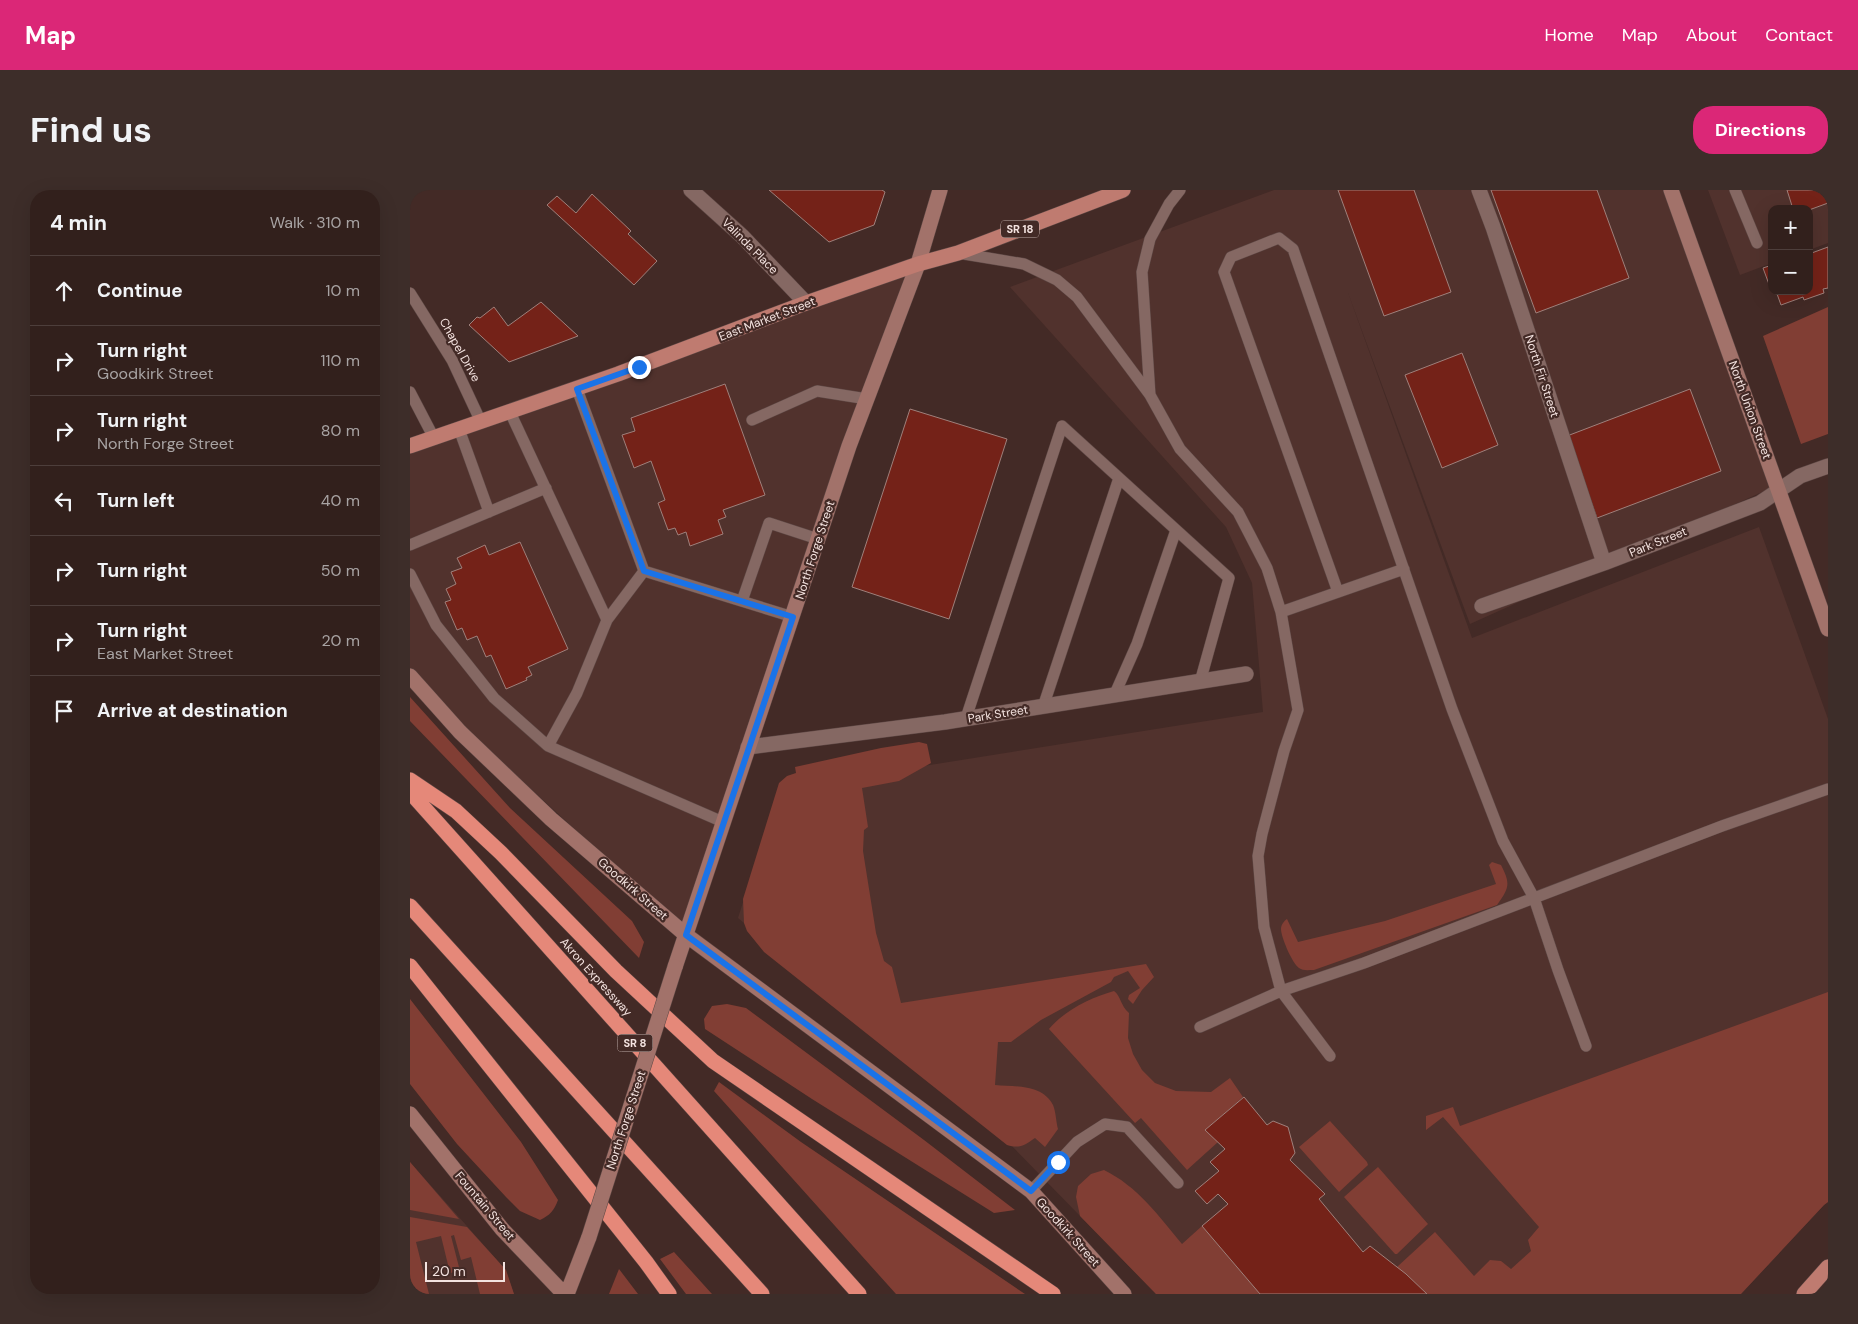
<!DOCTYPE html>
<html lang="en">
<head>
<meta charset="utf-8">
<style>
  body { margin:0; font-family:"DM Sans",sans-serif; background:#3d2d29; color:#f1f3f6 }
  .controls { position:absolute; right:15px; top:15px; display:grid; overflow:hidden; border-radius:10px; box-shadow:0 5px 20px #0002 }
  .controls button { width:45px; height:45px; display:grid; place-items:center; padding:0; border:0; border-bottom:1px solid #4d3e3b; background:#32201c; color:#f1f3f6; font:25px sans-serif }
  .scale { position:absolute; left:15px; bottom:12px; width:80px; box-sizing:border-box; padding-left:5px; border:2px solid #f4e3e0; border-top:0; font-size:14px; line-height:18px; white-space:nowrap; color:#f4e3e0; -webkit-text-stroke:4px #432a26; paint-order:stroke }
  .stop { position:absolute; width:15px; height:15px; margin:-11px; border:4px solid #1a73e8; border-radius:50%; background:#fff }
  .stop.end { background:#1a73e8; border-color:#fff; box-shadow:0 1px 5px #0008 }
  .list { margin:0; padding:0; list-style:none }
  h2 { display:flex; justify-content:space-between; align-items:center; height:65px; margin:0; padding:0 20px; font-size:21px }
  h2 small { font-size:16px; font-weight:400; color:#a8a3a3 }
  .list li { display:grid; grid-template-columns:32px 1fr auto; gap:15px; align-items:center; box-sizing:border-box; height:70px; padding:0 20px; border-top:1px solid #4d3e3b }
  .list b { display:block; font-size:19px; white-space:nowrap }
  .list p { margin:0; font-size:16px; white-space:nowrap; color:#a8a3a3 }
  .list em { font-size:16px; font-style:normal; color:#a8a3a3 }
  .icon { flex:none; width:28px; height:28px; fill:none; stroke:currentColor; stroke-width:2; stroke-linecap:round; stroke-linejoin:round }
  .map { position:relative; flex:none; width:1418px; height:1104px; overflow:hidden; border-radius:20px }
  header { display:flex; align-items:center; gap:30px; box-sizing:border-box; height:70px; padding:0 25px; background:#db2777; color:#fff }
  header strong { font-size:24px }
  nav { display:flex; gap:28px; margin-inline-start:auto; font-size:18px }
  .intro { display:flex; align-items:center; justify-content:space-between; box-sizing:border-box; height:120px; padding:0 30px }
  h1 { margin:0; font-size:35px }
  .button { padding:12px 22px; border-radius:20px; background:#db2777; color:#fff; font-size:18px; font-weight:700 }
  main { display:flex; gap:30px; padding:0 30px }
  aside { flex:1; background:#32201c; border-radius:20px; box-shadow:0 5px 20px #0002 }
  .map>svg:first-child { display:block }
  .built { fill:#51322d }
  .green { fill:#813e34 }
  .building { fill:#742218; stroke:#9f807b }
  .lines { fill:none; stroke-linecap:round; stroke-linejoin:round }
  .lane-casing { stroke:#5e4845; stroke-width:12 }
  .street-casing { stroke:#5e4845; stroke-width:16 }
  .secondary-casing { stroke:#5e4845; stroke-width:16 }
  .primary-casing { stroke:#5e4845; stroke-width:16 }
  .highway-casing { stroke:#5e4845; stroke-width:16 }
  .lane { stroke:#856863; stroke-width:11 }
  .street { stroke:#856863; stroke-width:15 }
  .secondary { stroke:#a2726a; stroke-width:15 }
  .primary { stroke:#bf7b70; stroke-width:15 }
  .highway { stroke:#e58879; stroke-width:15 }
  .secondary-bridge-casing { stroke:#5e4845; stroke-width:16; stroke-linecap:butt }
  .secondary-bridge { stroke:#a2726a; stroke-width:15 }
  .route { stroke:#1a73e8; stroke-width:6 }
  .labels { text-anchor:middle; stroke-width:4.5; stroke-linejoin:round; paint-order:stroke }
  .shield { fill:#432a26; stroke:#bfaca8; stroke-width:1 }
  .shield-label { font-size:11px; font-weight:bold; fill:#f4e3e0 }
  .street-label { font-size:12px; fill:#f4e3e0; stroke:#432a26 }
</style>
</head>
<body>
<header>
<strong>Map</strong>
<nav><a>Home</a><a>Map</a><a>About</a><a>Contact</a></nav>
</header>
<div class="intro"><h1>Find us</h1><a class="button">Directions</a></div>
<main>
<aside>
<h2>4 min<small>Walk · 310 m</small></h2>
<ul class="list">
<li><svg class="icon" aria-label="ahead" viewBox="0 0 24 24"><path d="M12 20V5M6 11l6-6 6 6"/></svg><div><b>Continue</b></div><em>10 m</em></li>
<li><svg class="icon" aria-label="right" viewBox="0 0 24 24"><path d="M7 20v-9h11M14 6l5 5-5 5"/></svg><div><b>Turn right</b><p>Goodkirk Street</p></div><em>110 m</em></li>
<li><svg class="icon" aria-label="right" viewBox="0 0 24 24"><path d="M7 20v-9h11M14 6l5 5-5 5"/></svg><div><b>Turn right</b><p>North Forge Street</p></div><em>80 m</em></li>
<li><svg class="icon" aria-label="left" viewBox="0 0 24 24"><path d="M17 20v-9H6M10 6l-5 5 5 5"/></svg><div><b>Turn left</b></div><em>40 m</em></li>
<li><svg class="icon" aria-label="right" viewBox="0 0 24 24"><path d="M7 20v-9h11M14 6l5 5-5 5"/></svg><div><b>Turn right</b></div><em>50 m</em></li>
<li><svg class="icon" aria-label="right" viewBox="0 0 24 24"><path d="M7 20v-9h11M14 6l5 5-5 5"/></svg><div><b>Turn right</b><p>East Market Street</p></div><em>20 m</em></li>
<li><svg class="icon" aria-label="arrive" viewBox="0 0 24 24"><path d="M6 21V4h12l-3 4 3 4H6"/></svg><div><b>Arrive at destination</b></div></li>
</ul>
</aside>
<div class="map">
<svg width="1418" height="1104" viewBox="0 0 1418 1104">
  <rect width="100%" height="100%" fill="#432a26"/>
  <path class="built" d="M864 0H1255L1361 298 1060 434 937 100 1062 448 1349 337 1418 529V1012L1414 1015 1331 1104H746L599 953 328 728 369 599 853 522 842 393 816 337 600 97Z
    M1298 0H1418V53L1399 60V19H1362V73L1330 85Z
    M497 85 273 733 224 694 57 540 0 478V263Z
    M0 972 96 1080 104 1104H0Z"/>
  <path class="green" d="M1418 117V244L1391 254 1353 146Z
    M0 507 100 618 222 731 234 752 229 768 0 531Z
    M509 552 517 554 521 573 489 591 452 598 458 637 454 640 453 661 466 743 474 771 482 777 491 813 736 774 744 787 732 800 723 814 718 809 719 805 730 798 718 781 704 787 701 792 631 830 601 852H588L585 895C606 897 632 894 643 915 646 922 646 932 648 939L635 957 625 948C615 955 610 959 597 955L354 762 337 741 334 733 333 709 369 593 377 586 386 583 385 577 471 558Z
    M1082 672 1091 675C1101 694 1099 698 1087 715L904 780C898 780 893 781 889 778 882 773 871 747 871 739 871 735 874 731 877 729L888 752 975 731 1086 694 1079 675Z
    M704 801C711 806 710 815 719 823L718 848 723 864 732 880 745 893 766 901 801 902 820 888 833 907 796 940 808 952 777 980 731 928 725 933 639 839C655 820 680 808 704 801Z
    M1418 802V1012L1414 1015 1331 1104H1017L987 1077 1025 1042 1064 1086 1080 1070 1091 1071 1101 1079 1121 1061 1118 1050 1129 1037 1033 927 1016 940V926L1043 917 1050 936Z
    M0 809 111 952 148 1010C144 1021 140 1025 130 1030L110 1021 96 1007 47 954 0 894Z
    M317 814 336 818 514 950 605 1020 584 1023 402 909 295 839 294 829 302 816Z
    M309 892 391 952 615 1104H486L304 901Z
    M920 931 957 972 958 975 929 1002 889 957Z
    M0 972 49 1029 0 1020Z
    M968 977 1018 1034 987 1064H985L934 1007Z
    M694 980C727 996 749 1026 772 1054L792 1036 851 1104H746L670 1026 666 1007 668 996 681 984Z
    M0 1027 57 1037 96 1080 104 1104H70L61 1067 51 1070 44 1045 41 1046 50 1081 40 1083 31 1046 6 1052 19 1104H0Z
    M264 1062 302 1104H276L250 1069Z
    M209 1079 228 1104H199Z"/>
  <path class="building" d="M359 0H472L475 2 464 35 419 52Z
    M928 0H1004L1041 102 974 126Z
    M1081 0H1187L1219 88 1126 123Z
    M1377 0H1418V13L1399 20 1383 19Z
    M182 4 221 41 218 44 247 71 224 95 137 15 147 6 166 23Z
    M1418 57V98L1413 99 1414 103 1394 110 1393 107 1371 115 1366 101H1399V64Z
    M1362 75V96L1360 97 1353 78Z
    M131 112 168 146 99 172 59 135 67 127 70 128 84 117 98 136Z
    M1052 163 1088 255 1032 278 995 185Z
    M315 194 355 305 313 320 316 327 308 330 313 344 280 356 276 342 268 345 265 338 258 340 248 313 255 310 241 271 224 278 212 245 225 241 221 228Z
    M1280 199 1311 281 1187 328 1157 246Z
    M500 219 597 249 539 429 442 397Z
    M110 352 158 459 118 477 122 485 116 488 117 490 96 499 81 465 76 467 67 446 57 450 52 438 47 440 35 412 41 410 36 399 46 394 41 382 52 378 47 368 75 355 79 365Z
    M834 907 857 935 863 931 878 937 885 963 880 970 915 1004 909 1009 953 1062 960 1056 996 1084 1017 1104H850L792 1036 818 1014 808 1004 797 1014 785 1001 809 981 800 972 815 959 795 940Z"/>
  <g class="lines">
    <g class="lane-casing">
      <path id="lane" d="M1325 0 1347 53
        M548 63 614 74 647 90 667 107 740 205 770 259 828 322 857 378 871 422 888 520 874 561 852 644 848 666 854 737 871 801 920 866
        M0 103 42 170 71 232
        M167 199 234 381
        M0 202 24 248
        M740 205 732 82 740 49 759 14 770 0
        M100 222 197 430 234 381 383 427
        M342 230 407 201 457 209
        M49 239 79 322
        M0 355 136 298
        M0 384 26 435 84 508 138 556
        M928 402 814 82 821 67 869 48 883 59 1042 519 1093 651 1124 708 1148 780 1176 856
        M332 411 359 333 408 349
        M871 422 994 379
        M197 430 167 503 138 556 313 632
        M704 506 727 454 766 340
        M633 517 709 288
        M556 528 652 236 819 388 790 492
        M790 837 871 801 954 773 1312 636 1418 599
        M621 1001 667 952 695 934 717 937 768 993"/>
    </g>
    <g class="street-casing">
      <path id="street" d="M281 0 332 46 396 113
        M1069 0 1083 37 1194 373
        M1072 416 1194 373 1350 313 1390 286 1418 276
        M338 557 535 532 836 484"/>
    </g>
    <g class="secondary-casing">
      <path id="secondary" d="M1261 0 1418 439
        M0 486 50 542 141 629 276 745 621 1001 714 1104
        M265 777 439 256 508 74 530 0
        M0 924 92 1039 154 1104
        M157 1104 179 1047"/>
    </g>
    <g class="primary-casing">
      <path id="primary" d="M0 256 208 184 396 113 508 74 548 63 713 0
        M1394 1104 1418 1077"/>
    </g>
    <g class="highway-casing">
      <path id="highway" d="M0 590 46 621 91 663 206 781 303 871 643 1104
        M0 602 449 1104
        M0 716 352 1104
        M0 776 236 1072 259 1104"/>
    </g>
    <use href="#lane" class="lane"/>
    <use href="#street" class="street"/>
    <use href="#secondary" class="secondary"/>
    <use href="#primary" class="primary"/>
    <use href="#highway" class="highway"/>
    <g class="secondary-bridge-casing">
      <path id="secondary-bridge" d="M179 1047 265 777"/>
    </g>
    <use href="#secondary-bridge" class="secondary-bridge"/>
  </g>
  <g class="lines">
    <path class="route" d="M229 177 167 199 234 381 383 427 276 745 621 1001 648 972"/>
  </g>
  <g class="labels">
    <g class="shield">
      <rect x="591" y="30.5" width="38" height="17" rx="4"/>
      <rect x="207.5" y="844.5" width="35" height="17" rx="4"/>
    </g>
    <g class="shield-label">
      <text x="610" y="43">SR 18</text>
      <text x="225" y="857">SR 8</text>
    </g>
    <g class="street-label">
      <text transform="translate(340 56) rotate(45)" y="4">Valinda Place</text>
      <text transform="translate(357 129) rotate(-21)" y="4">East Market Street</text>
      <text transform="translate(50 160) rotate(61)" y="4">Chapel Drive</text>
      <text transform="translate(1132 186) rotate(72)" y="4">North Fir Street</text>
      <text transform="translate(1340 220) rotate(70)" y="4">North Union Street</text>
      <text transform="translate(1248 352) rotate(-22)" y="4">Park Street</text>
      <text transform="translate(405 360) rotate(-72)" y="4">North Forge Street</text>
      <text transform="translate(588 524) rotate(-9)" y="4">Park Street</text>
      <text transform="translate(223 699) rotate(41)" y="4">Goodkirk Street</text>
      <text transform="translate(186 787) rotate(48)" y="4">Akron Expressway</text>
      <text transform="translate(216 930) rotate(-72)" y="4">North Forge Street</text>
      <text transform="translate(75 1016) rotate(50)" y="4">Fountain Street</text>
      <text transform="translate(658 1042) rotate(48)" y="4">Goodkirk Street</text>
    </g>
  </g>
</svg>
<div class="controls">
<button>+</button>
<button>−</button>
</div>
<div class="scale">20 m</div>
<div class="stop" style="left:648px;top:972px"></div>
<div class="stop end" style="left:229px;top:177px"></div>
</div>
</main>
</body>
</html>
